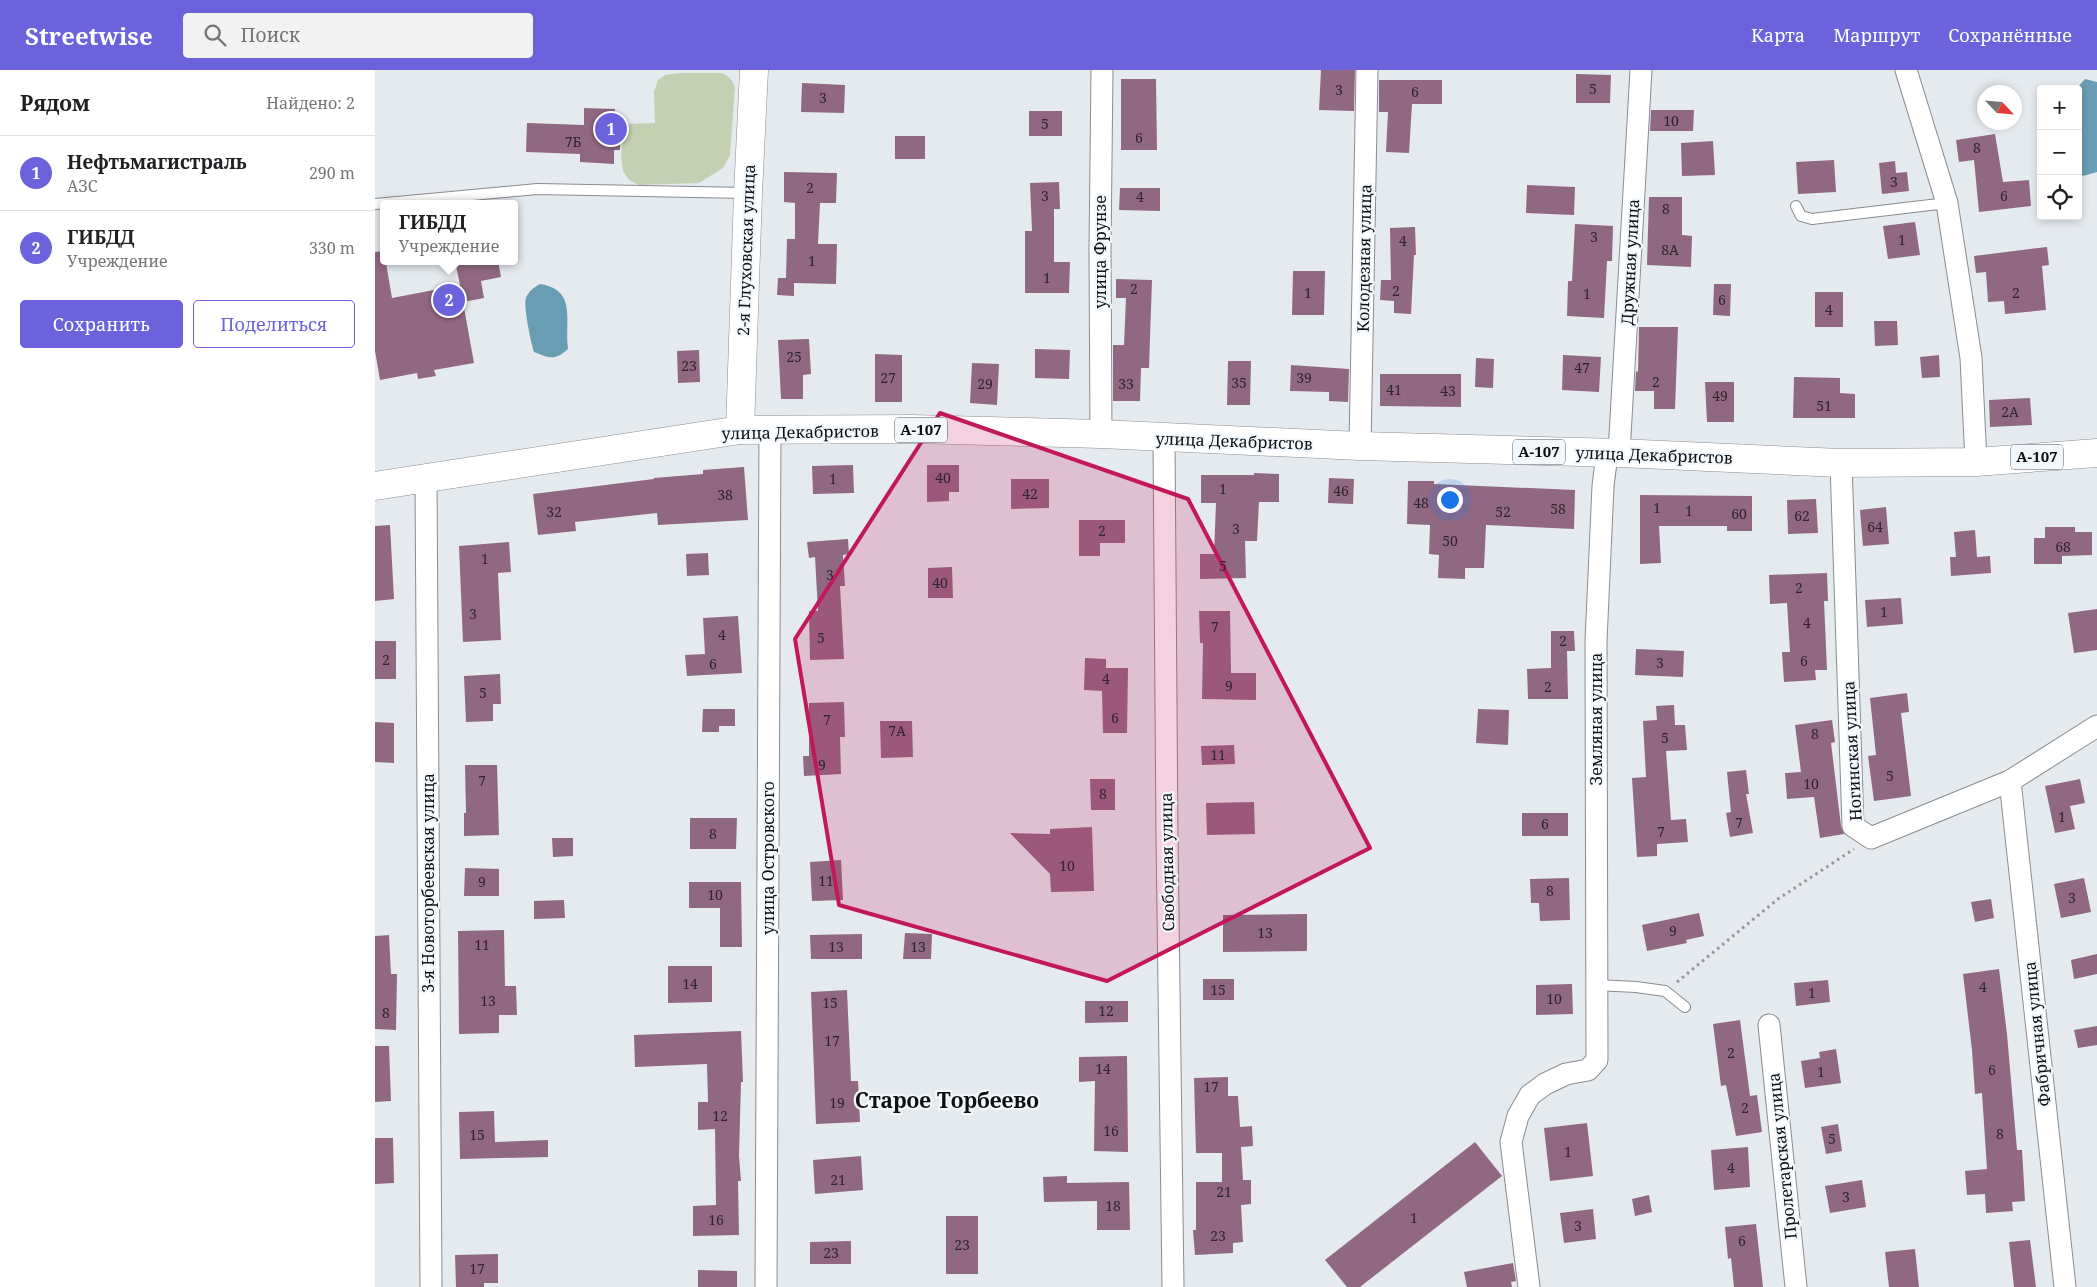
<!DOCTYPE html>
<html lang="ru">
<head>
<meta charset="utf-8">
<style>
  body { margin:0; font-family:"Noto Serif",serif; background:#f2f2f2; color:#202124 }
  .controls { position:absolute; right:15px; top:15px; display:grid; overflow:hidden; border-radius:5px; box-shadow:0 2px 8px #0003 }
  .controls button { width:45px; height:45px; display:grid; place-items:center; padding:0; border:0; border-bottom:1px solid #e0e0e0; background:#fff; color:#202124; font:25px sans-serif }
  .compass { position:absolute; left:1602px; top:15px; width:45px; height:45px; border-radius:50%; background:#fff; box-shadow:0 2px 8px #0003; rotate:116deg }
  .you { position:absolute; left:1074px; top:429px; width:18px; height:18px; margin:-12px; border:4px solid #fff; border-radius:50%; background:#1a73e8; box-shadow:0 0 0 8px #1a73e833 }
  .badge { display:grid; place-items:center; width:32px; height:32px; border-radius:50%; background:#6b62dc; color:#fff; font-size:16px; font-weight:700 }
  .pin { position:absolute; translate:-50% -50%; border:2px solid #fff; box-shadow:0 1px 5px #0006 }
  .popup { position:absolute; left:5px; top:130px; width:138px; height:65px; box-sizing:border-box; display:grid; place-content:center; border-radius:5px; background:#fff; filter:drop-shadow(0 1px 4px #0005); font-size:16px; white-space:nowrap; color:#757577 }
  .popup b { font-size:19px; color:#202124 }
  .popup::after { content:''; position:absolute; left:50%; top:100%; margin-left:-10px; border:10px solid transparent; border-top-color:#fff }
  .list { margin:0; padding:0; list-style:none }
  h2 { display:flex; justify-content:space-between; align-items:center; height:65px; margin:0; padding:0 20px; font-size:21px }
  h2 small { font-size:16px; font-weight:400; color:#757577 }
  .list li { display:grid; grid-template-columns:32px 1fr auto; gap:15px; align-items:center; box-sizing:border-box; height:75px; padding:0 20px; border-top:1px solid #e0e0e0 }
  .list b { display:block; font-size:19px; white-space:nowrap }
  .list p { margin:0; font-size:16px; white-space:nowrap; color:#757577 }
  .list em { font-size:16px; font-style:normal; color:#757577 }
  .actions { display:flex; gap:10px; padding:15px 20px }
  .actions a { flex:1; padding:11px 0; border:1px solid #6b62dc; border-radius:5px; text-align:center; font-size:18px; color:#6b62dc }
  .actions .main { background:#6b62dc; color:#fff }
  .icon { flex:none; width:28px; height:28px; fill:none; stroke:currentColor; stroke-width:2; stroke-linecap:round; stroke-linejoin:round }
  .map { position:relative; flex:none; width:1722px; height:1217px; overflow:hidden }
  header { display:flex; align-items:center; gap:30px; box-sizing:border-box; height:70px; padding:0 25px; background:#6b62dc; color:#fff }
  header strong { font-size:24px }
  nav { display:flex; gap:28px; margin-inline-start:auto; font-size:18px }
  .search { width:350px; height:45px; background:#f2f2f2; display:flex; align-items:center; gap:12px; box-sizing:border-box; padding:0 18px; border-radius:5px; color:#757577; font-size:19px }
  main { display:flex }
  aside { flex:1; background:#fff }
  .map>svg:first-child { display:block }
  .green { fill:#c4d0b1 }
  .water { fill:#699db3 }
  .building { fill:#916882 }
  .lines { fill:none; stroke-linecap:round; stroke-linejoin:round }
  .lane-casing { stroke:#888c91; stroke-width:12 }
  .street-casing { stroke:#888c91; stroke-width:23 }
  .primary-casing { stroke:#888c91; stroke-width:29 }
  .highway-casing { stroke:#888c91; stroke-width:29 }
  .path { stroke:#92969a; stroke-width:3; stroke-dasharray:2.5 4; stroke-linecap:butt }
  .lane { stroke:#fff; stroke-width:10 }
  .street { stroke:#fff; stroke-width:21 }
  .primary { stroke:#fff; stroke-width:28 }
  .highway { stroke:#fff; stroke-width:28 }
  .marked { fill:#c2185b; fill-opacity:0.2; stroke:#c2185b; stroke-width:4; stroke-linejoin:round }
  .labels { text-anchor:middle; stroke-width:4.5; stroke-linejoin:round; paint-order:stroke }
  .number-label { font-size:14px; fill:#2e252d }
  .shield { fill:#f2f7fc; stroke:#525558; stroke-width:1 }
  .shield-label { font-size:15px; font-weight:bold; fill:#0d0f11 }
  .street-label { font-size:16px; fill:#0d0f11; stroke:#f2f7fc }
  .district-label { font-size:21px; font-weight:bold; fill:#0d0f11; stroke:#f2f7fc }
</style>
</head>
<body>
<header>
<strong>Streetwise</strong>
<div class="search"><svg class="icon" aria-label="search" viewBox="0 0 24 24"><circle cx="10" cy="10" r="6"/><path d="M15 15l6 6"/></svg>Поиск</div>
<nav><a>Карта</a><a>Маршрут</a><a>Сохранённые</a></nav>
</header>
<main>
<aside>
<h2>Рядом<small>Найдено: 2</small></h2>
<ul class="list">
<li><span class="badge">1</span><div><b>Нефтьмагистраль</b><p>АЗС</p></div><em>290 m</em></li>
<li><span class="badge">2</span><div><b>ГИБДД</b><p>Учреждение</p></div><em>330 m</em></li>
</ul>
<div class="actions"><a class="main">Сохранить</a><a>Поделиться</a></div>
</aside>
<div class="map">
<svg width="1722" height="1217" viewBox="0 0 1722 1217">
  <rect width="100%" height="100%" fill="#e5eaef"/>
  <path class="green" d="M304 3H347C354 6 357 10 360 17L355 85 348 98 324 113 264 115 254 110 248 101 246 87 250 54 280 53 279 22 283 10 290 5Z"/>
  <path class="water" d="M1710 9 1722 12V102L1708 106 1703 102V19H1701Z
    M165 214C203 220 189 251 193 279 180 291 174 288 159 282 156 273 148 235 151 228 154 221 158 218 165 214Z"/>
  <path class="building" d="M946 0H980L979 41 944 40Z
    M1201 4 1236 5 1235 33H1201Z
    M746 9H781L782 80H746Z
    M1004 10H1067V34H1037L1034 83 1011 82 1013 42H1004Z
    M427 13 470 15 469 43 426 42Z
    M209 38 240 39 239 63H245V80H239V94L205 92V84L151 82 152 53 209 55Z
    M1276 40H1319L1318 61H1275Z
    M654 41H687V66H654Z
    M1620 64 1628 112 1654 110 1656 136 1604 142 1599 90 1584 92 1581 70Z
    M520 66H550V89H520Z
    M1338 71 1340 105 1307 106 1306 73Z
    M1459 90 1461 122 1423 124 1421 92Z
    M1520 91 1521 103 1532 102 1534 121 1507 124 1504 93Z
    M409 102 462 103 461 133H445L443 174H462L461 214 419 213V226L402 225 403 208H411L412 169H420V133L409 132Z
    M684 112 685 139H679V192H695L694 223H650V161H657L655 113Z
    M1152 115 1200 117 1199 145 1151 143Z
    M745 118H785V141L744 140Z
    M1274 127H1307V165L1317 166 1316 197 1272 195Z
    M1540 152 1545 185 1513 189 1508 156Z
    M1200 154 1238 156 1237 191H1232L1229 248 1192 246 1193 211H1197Z
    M1040 157 1041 185H1039L1036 244 1019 243V231L1005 230 1006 210H1016L1015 158Z
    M1672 177 1674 195 1667 196 1671 240 1630 244 1629 231 1613 232 1611 202 1601 203 1599 186Z
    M9 181 17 228 85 215 80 191H123L126 207 106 211 109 228 88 232 99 293 59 300 61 306 43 309 42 303 5 310 0 281V182Z
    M918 201H950L949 245H917Z
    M741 209 777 210 774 298H766L765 331H738V275H749L751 228H741Z
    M1339 214H1356L1355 246 1338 245Z
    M1440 222H1468V257H1440Z
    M1499 251H1522L1523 275 1500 276Z
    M1264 257H1303L1300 339H1279V321H1260L1261 301 1263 302Z
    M434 269 436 304 428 305V329H406L403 270Z
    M660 279 695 280 694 309 660 308Z
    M324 280 325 312 303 313 302 281Z
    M500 284 527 285V332H500Z
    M1188 285 1226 287 1224 322 1187 320Z
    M1564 285 1565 307 1547 308 1545 287Z
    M1101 288 1119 289 1118 318 1100 317Z
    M853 291H876L875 335H852Z
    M597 293 624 294 622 335 595 333Z
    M916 295 974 299 973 332 954 331V322L915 321Z
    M1005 304H1086V337L1005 336Z
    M1419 307 1465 308V323L1480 324V348H1418Z
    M1330 312H1359V352H1332Z
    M1655 328 1657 355 1615 357 1614 330Z
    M478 395 479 423 438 424 437 396Z
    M552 395H584V422H574V431L552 432Z
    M369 397 373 450 283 455 282 443 200 452 201 461 163 465 158 424 279 409V408L328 404V400Z
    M879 403 904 404V432H884L882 471H870L871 508 825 509V484H839L841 433H826V405H879Z
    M954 408 979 409 978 434 953 433Z
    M636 409H674V438L636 439Z
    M1033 411H1059V414L1200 420 1199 459 1111 455 1109 498H1090V509L1063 508 1064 485 1054 484 1055 455 1032 454Z
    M1265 425 1377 426V461H1352V456H1284L1286 493 1265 494Z
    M1441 429 1443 463 1413 464 1412 430Z
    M1511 437 1514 474 1488 476 1485 440Z
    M704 450H750V473H725V486H704Z
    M15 455 19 529 0 531V456Z
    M1670 457H1700V462H1717V485L1687 486V494H1659V468H1670Z
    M1600 460 1602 487 1615 486 1616 503 1576 506 1575 487H1581L1579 462Z
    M473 469 474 484 468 485 470 516H465L469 589 435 590 434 541H443L440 487 434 488 432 472Z
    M134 472 136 502 123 503 126 570 88 572 84 476Z
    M333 483 334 505 312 506 311 484Z
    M577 497 578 528H553V498Z
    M1452 503 1453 531H1449L1452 600H1440L1441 610 1409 612 1407 582H1415L1412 533 1395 534 1394 505Z
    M1526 528 1528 554 1492 557 1490 530Z
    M1722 539V580L1699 583 1693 543Z
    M824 541H855L856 603H881V630L827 629 828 573H825Z
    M363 546 367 603 312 606 310 585 330 584 328 548Z
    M1176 561H1199L1200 581H1192L1193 629H1153L1152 599 1176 598Z
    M0 571H21V609H0Z
    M1261 579 1309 581 1308 607 1260 605Z
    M710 588 731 589V598H753L752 663H728L727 621 709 620Z
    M125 604 126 634H118V651L91 652 89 606Z
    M1532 623 1534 642 1526 643 1536 726 1499 731 1493 686 1501 685 1495 628Z
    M469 632 470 667H465L466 704 429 706 428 686H434V633Z
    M1299 635 1300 655H1310L1312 680 1291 681 1296 750 1311 749 1313 772 1282 774V786L1262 787 1257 708 1271 707 1268 651 1282 650 1281 636Z
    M328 639H360V656H344V662H327Z
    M1103 639 1134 640 1133 675 1101 673Z
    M1457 650 1460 672 1456 673 1466 756 1469 764 1445 768 1439 727 1412 729 1410 703 1426 702 1420 655Z
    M505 651H537L538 687 506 688Z
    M0 652 19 653V693L0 692Z
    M859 675 860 694 827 695 826 676Z
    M90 695H122L124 765 89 766V743H91Z
    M1371 700 1374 724H1371L1378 763 1355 767 1351 743 1356 742 1352 702Z
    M715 709H740V740H716Z
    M1705 709 1710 733 1695 736 1700 759 1680 763 1670 716Z
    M879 732 880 764 832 765 831 733Z
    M1147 743H1193V766H1147Z
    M315 748H362L361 779H315Z
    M717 757 719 821 676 822 675 804 635 763 675 764V759Z
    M177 768H198V786L178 787Z
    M466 790 468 830 437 831 435 792Z
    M90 798 124 799V826H89Z
    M1194 808 1195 850 1165 851 1164 833H1156L1155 809Z
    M1709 808 1716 842 1686 848 1679 814Z
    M314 812H366L367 877H345V838H314Z
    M1616 829 1619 848 1600 852 1596 832Z
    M189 830 190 848 159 849V831Z
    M1324 843 1329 866 1311 870 1312 873 1272 881 1267 855Z
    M932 844V881L848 882V845Z
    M129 860 130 916H141L142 945H124V963L84 964 83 861Z
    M530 863 557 864 556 889H528Z
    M487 864V889H436L435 865Z
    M14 865 16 904H22L21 960 0 959V866Z
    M1722 884V904L1699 909 1696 890Z
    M293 896H337V932L293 933Z
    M1624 899 1632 964 1642 1080H1647L1650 1131 1637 1132 1638 1141 1611 1143 1610 1124 1592 1125 1590 1101 1612 1099 1607 1023 1600 1024 1597 980 1588 904Z
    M828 909H859V930H828Z
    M1453 910 1455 932 1421 936 1419 913Z
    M1197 914 1198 944 1161 945V915Z
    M472 920 476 1011H483L485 1052 441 1054 436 922Z
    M710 931H753V952L710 953Z
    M1365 950 1375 1026 1382 1025 1387 1062 1361 1066 1351 1015 1346 1016 1338 954Z
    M1722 956V975L1703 978 1699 960Z
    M366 961 368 1012H366L364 1086 366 1111H363L364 1165 318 1166V1136L341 1135 340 1059 323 1060V1032H333L332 994 260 997 259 965Z
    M0 976H14L16 1031 0 1032Z
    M1461 979 1466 1013 1430 1018 1426 991 1445 988 1444 982Z
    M752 986 753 1082 719 1081 720 1011 704 1012V987Z
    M853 1007V1026H863L865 1057 877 1056 878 1076 866 1077 868 1110H876V1134L866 1135 868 1172 858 1173V1183L820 1185 818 1160H821V1112H847V1083H821L819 1008Z
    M119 1041 120 1072 173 1070V1087L85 1089 84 1042Z
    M1212 1053 1218 1106 1175 1111 1169 1058Z
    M1463 1054 1467 1081 1451 1084 1446 1057Z
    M0 1068H18L19 1113 0 1114Z
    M1100 1072 1127 1106 985 1217H972L950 1190Z
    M1373 1077 1375 1117 1339 1120 1336 1080Z
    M486 1086 488 1120 440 1124 438 1090Z
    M692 1106V1113L754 1112 755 1160H722V1131L669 1132 668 1107Z
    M1487 1110 1491 1137 1455 1143 1450 1116Z
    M1274 1125 1277 1142 1260 1146 1257 1129Z
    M1218 1139 1221 1169 1189 1173 1185 1143Z
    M571 1146H603V1204H571Z
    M1381 1154 1388 1217H1359L1356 1188 1353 1189 1350 1157Z
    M1655 1170 1661 1217H1639L1634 1172Z
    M476 1171V1194H435V1172Z
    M1540 1179 1544 1217H1514L1510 1182Z
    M123 1184V1213H109V1217H81L80 1185Z
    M1138 1193 1141 1211 1136 1212 1137 1217H1092L1089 1202Z
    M323 1200 362 1201V1217H323Z"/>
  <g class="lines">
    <g class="lane-casing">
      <path id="lane" d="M0 134 162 119 372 123
        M1421 136 1426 146 1437 149 1572 133
        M1221 915 1261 917 1290 921 1310 937"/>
    </g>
    <g class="street-casing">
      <path id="street" d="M1531 0 1572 133 1596 288 1601 392
        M726 364 725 180 727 0
        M789 368 792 767 798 1217
        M985 376 992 0
        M1244 383 1266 0
        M1466 393 1478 756 1496 768 1635 711 1722 656
        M51 408 56 1217
        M1635 711 1690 1217
        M1394 955 1421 1217
        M391 1217 395 360
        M1154 1217 1136 1072 1143 1046 1155 1025 1170 1014 1191 1004 1213 1000 1222 990 1221 571 1228 416 1232 384"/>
    </g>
    <g class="primary-casing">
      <path id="primary" d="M0 416 365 360"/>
    </g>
    <g class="highway-casing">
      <path id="highway" d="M379 0 373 123 365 360 536 359 726 364 985 376 1244 383 1466 393 1601 392 1722 383"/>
    </g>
    <path class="path" d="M1302 912 1403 829 1479 779"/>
    <use href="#lane" class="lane"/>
    <use href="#street" class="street"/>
    <use href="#primary" class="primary"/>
    <use href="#highway" class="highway"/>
  </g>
  <path class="marked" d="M565 343 813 429 995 778 732 911 464 835 420 569Z"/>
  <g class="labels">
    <g class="number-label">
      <text x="1218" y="24">5</text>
      <text x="964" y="25">3</text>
      <text x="1040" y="27">6</text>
      <text x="448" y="33">3</text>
      <text x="1296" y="56">10</text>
      <text x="670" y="59">5</text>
      <text x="764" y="73">6</text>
      <text x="198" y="77">7Б</text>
      <text x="1602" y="83">8</text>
      <text x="1519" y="117">3</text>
      <text x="435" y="123">2</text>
      <text x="670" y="131">3</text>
      <text x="1629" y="131">6</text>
      <text x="765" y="132">4</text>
      <text x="1291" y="144">8</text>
      <text x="1219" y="172">3</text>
      <text x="1527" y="175">1</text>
      <text x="1028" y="176">4</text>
      <text x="1295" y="185">8А</text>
      <text x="437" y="196">1</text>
      <text x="672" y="213">1</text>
      <text x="759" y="224">2</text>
      <text x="1021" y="226">2</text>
      <text x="933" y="228">1</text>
      <text x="1641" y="228">2</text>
      <text x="1212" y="229">1</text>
      <text x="1347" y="235">6</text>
      <text x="1454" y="245">4</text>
      <text x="419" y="292">25</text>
      <text x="314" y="301">23</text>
      <text x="1207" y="303">47</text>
      <text x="513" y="313">27</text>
      <text x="929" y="313">39</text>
      <text x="1281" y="317">2</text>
      <text x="864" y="318">35</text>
      <text x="610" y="319">29</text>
      <text x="751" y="319">33</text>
      <text x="1019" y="325">41</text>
      <text x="1073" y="326">43</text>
      <text x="1345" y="331">49</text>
      <text x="1449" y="341">51</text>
      <text x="1635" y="347">2А</text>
      <text x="568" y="413">40</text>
      <text x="458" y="414">1</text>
      <text x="848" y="424">1</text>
      <text x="966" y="426">46</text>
      <text x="655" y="429">42</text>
      <text x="350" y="430">38</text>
      <text x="1046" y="438">48</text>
      <text x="1282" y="443">1</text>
      <text x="1183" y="444">58</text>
      <text x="1314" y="446">1</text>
      <text x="179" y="447">32</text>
      <text x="1128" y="447">52</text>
      <text x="1364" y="449">60</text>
      <text x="1427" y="451">62</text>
      <text x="1500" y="462">64</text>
      <text x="861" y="464">3</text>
      <text x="727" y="466">2</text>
      <text x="1075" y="476">50</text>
      <text x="1688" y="482">68</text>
      <text x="110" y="494">1</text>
      <text x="848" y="501">5</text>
      <text x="455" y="510">3</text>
      <text x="565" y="518">40</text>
      <text x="1424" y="523">2</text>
      <text x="1509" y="547">1</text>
      <text x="98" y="549">3</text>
      <text x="1432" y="558">4</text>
      <text x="840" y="562">7</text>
      <text x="347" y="570">4</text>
      <text x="446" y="573">5</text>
      <text x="1188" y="576">2</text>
      <text x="11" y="595">2</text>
      <text x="1429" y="596">6</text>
      <text x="1285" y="598">3</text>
      <text x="338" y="599">6</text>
      <text x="731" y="614">4</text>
      <text x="854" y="621">9</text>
      <text x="1173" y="622">2</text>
      <text x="108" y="628">5</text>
      <text x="740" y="653">6</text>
      <text x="452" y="655">7</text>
      <text x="522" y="666">7А</text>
      <text x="1440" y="669">8</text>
      <text x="1290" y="673">5</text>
      <text x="843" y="690">11</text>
      <text x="447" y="700">9</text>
      <text x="1515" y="711">5</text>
      <text x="107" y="716">7</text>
      <text x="1436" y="719">10</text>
      <text x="728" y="729">8</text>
      <text x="1687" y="752">1</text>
      <text x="1364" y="758">7</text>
      <text x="1170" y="759">6</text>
      <text x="1286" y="767">7</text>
      <text x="338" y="769">8</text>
      <text x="692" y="801">10</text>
      <text x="451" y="816">11</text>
      <text x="107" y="817">9</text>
      <text x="1175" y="826">8</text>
      <text x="340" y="830">10</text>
      <text x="1697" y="833">3</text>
      <text x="1298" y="866">9</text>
      <text x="890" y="868">13</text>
      <text x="107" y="880">11</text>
      <text x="461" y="882">13</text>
      <text x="543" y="882">13</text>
      <text x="315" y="919">14</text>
      <text x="1608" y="922">4</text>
      <text x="843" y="925">15</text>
      <text x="1437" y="928">1</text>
      <text x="1179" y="934">10</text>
      <text x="113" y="936">13</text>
      <text x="455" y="938">15</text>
      <text x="731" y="946">12</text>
      <text x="11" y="948">8</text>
      <text x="457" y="976">17</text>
      <text x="1356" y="988">2</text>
      <text x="728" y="1004">14</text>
      <text x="1617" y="1005">6</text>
      <text x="1446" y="1007">1</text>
      <text x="836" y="1022">17</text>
      <text x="462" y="1038">19</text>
      <text x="1370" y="1043">2</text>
      <text x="345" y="1051">12</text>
      <text x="736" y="1066">16</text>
      <text x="1625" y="1069">8</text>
      <text x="102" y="1070">15</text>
      <text x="1457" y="1074">5</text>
      <text x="1193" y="1087">1</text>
      <text x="1356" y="1103">4</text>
      <text x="463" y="1115">21</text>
      <text x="849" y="1127">21</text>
      <text x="1471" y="1132">3</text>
      <text x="738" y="1141">18</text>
      <text x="1039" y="1153">1</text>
      <text x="341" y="1155">16</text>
      <text x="1203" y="1161">3</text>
      <text x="843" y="1171">23</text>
      <text x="1367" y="1176">6</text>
      <text x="587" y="1180">23</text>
      <text x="456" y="1188">23</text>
      <text x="102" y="1204">17</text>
    </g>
    <g class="shield">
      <rect x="520" y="347.5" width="52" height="25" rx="4"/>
      <rect x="1138" y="369.5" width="52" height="25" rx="4"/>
      <rect x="1636" y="374.5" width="52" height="25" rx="4"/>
    </g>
    <g class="shield-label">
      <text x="546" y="365">А-107</text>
      <text x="1164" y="387">А-107</text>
      <text x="1662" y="392">А-107</text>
    </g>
    <g class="street-label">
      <text transform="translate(371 180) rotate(-88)" y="6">2-я Глуховская улица</text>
      <text transform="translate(725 182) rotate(-90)" y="6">улица Фрунзе</text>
      <text transform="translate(989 188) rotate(-89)" y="6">Колодезная улица</text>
      <text transform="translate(1255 192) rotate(-87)" y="6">Дружная улица</text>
      <text transform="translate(425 362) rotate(-1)" y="6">улица Декабристов</text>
      <text transform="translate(859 371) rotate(2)" y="6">улица Декабристов</text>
      <text transform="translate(1279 385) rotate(2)" y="6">улица Декабристов</text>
      <text transform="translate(1221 649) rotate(-90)" y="6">Земляная улица</text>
      <text transform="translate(1477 681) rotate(-93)" y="6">Ногинская улица</text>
      <text transform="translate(393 788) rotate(-90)" y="6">улица Островского</text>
      <text transform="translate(792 792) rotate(-91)" y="6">Свободная улица</text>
      <text transform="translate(53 813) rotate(-90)" y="6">3-я Новоторбеевская улица</text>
      <text transform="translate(1662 964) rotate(-96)" y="6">Фабричная улица</text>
      <text transform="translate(1407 1086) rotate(-96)" y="6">Пролетарская улица</text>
    </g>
    <g class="district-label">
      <text x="572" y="1038">Старое Торбеево</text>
    </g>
  </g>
</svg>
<div class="controls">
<button>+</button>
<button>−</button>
<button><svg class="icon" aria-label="locate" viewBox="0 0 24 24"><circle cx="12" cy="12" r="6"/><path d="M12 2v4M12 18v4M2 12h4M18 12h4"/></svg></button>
</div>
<svg class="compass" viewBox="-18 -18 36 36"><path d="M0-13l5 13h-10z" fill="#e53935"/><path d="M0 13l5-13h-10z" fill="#757577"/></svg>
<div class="you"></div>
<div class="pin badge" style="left:236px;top:59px">1</div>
<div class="pin badge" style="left:74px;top:230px">2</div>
<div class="popup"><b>ГИБДД</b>Учреждение</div>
</div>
</main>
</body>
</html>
